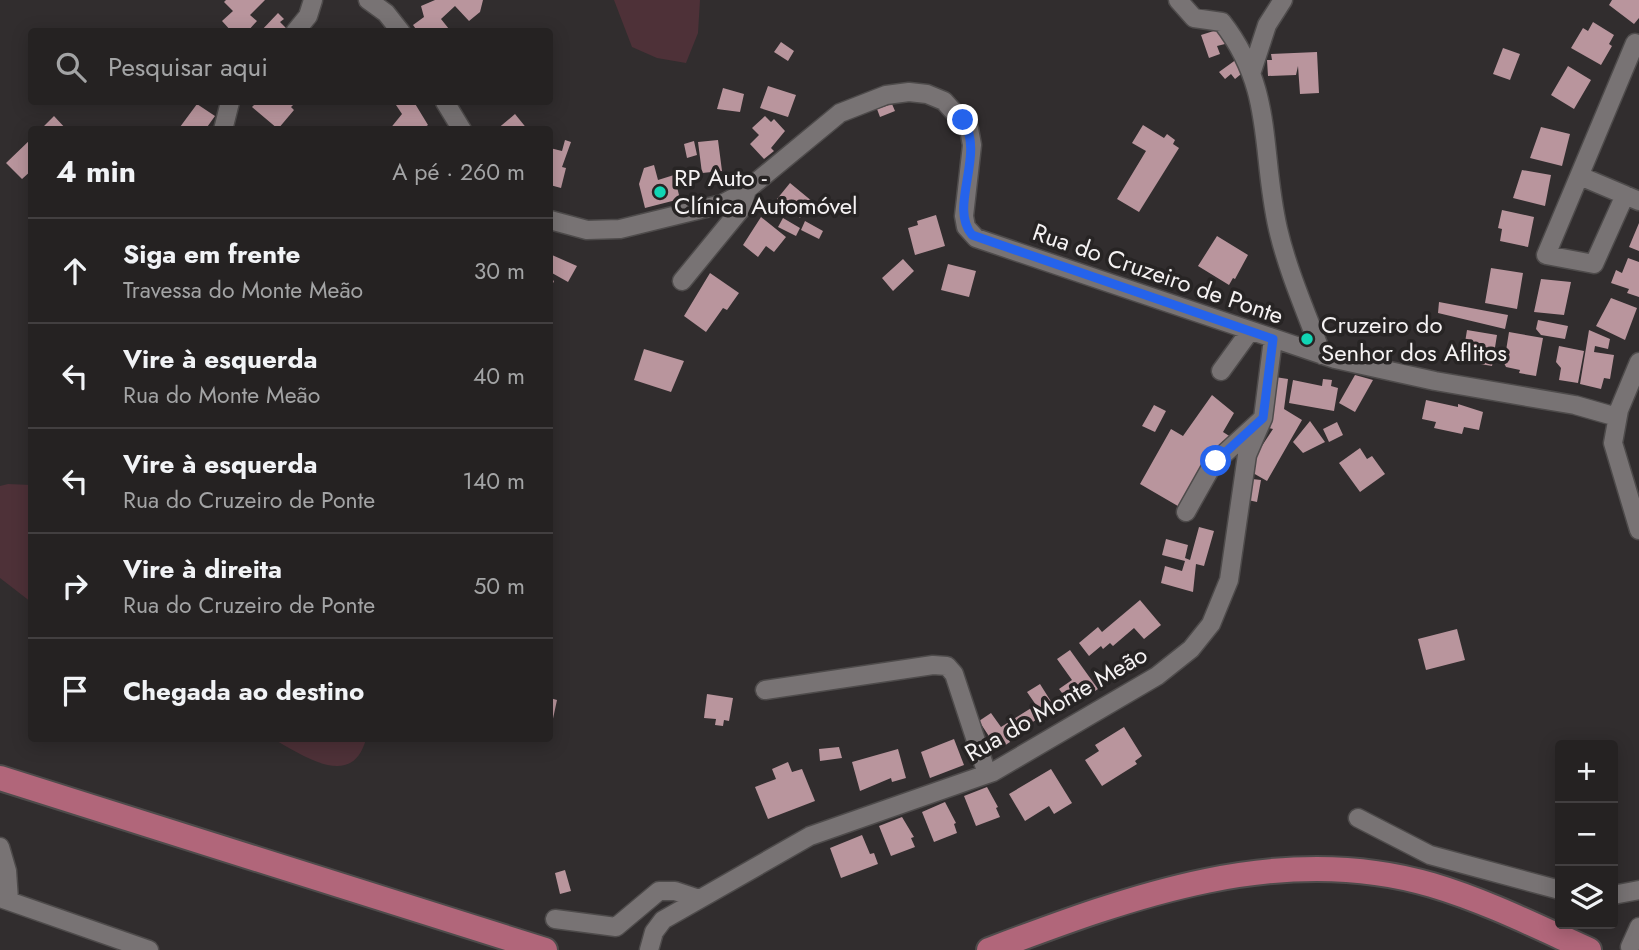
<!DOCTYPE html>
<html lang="pt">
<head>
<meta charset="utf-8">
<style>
  body { margin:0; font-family:Jost,sans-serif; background:#2d2a2a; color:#f1f3f6 }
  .controls { position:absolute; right:21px; bottom:21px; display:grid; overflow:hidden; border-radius:7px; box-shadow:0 4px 18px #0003 }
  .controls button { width:63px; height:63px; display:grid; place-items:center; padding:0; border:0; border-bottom:2px solid #423f40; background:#252222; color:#f1f3f6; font:35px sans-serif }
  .stop { position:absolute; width:21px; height:21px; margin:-16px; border:5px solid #2563eb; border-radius:50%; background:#fff }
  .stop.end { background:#2563eb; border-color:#fff; box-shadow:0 2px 7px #0008 }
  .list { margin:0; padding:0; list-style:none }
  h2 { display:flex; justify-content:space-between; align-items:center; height:91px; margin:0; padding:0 28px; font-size:30px }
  h2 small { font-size:23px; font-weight:400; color:#a3a4a5 }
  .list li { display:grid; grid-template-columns:46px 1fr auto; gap:21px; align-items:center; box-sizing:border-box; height:105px; padding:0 28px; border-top:2px solid #423f40 }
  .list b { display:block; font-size:26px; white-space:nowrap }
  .list p { margin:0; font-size:23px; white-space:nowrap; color:#a3a4a5 }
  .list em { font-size:23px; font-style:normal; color:#a3a4a5 }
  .icon { flex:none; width:38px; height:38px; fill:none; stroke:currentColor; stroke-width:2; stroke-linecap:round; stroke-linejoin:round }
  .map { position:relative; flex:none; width:1639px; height:950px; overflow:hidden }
  .search { position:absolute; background:#252222; box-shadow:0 4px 18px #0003; left:28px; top:28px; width:525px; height:77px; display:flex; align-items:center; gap:18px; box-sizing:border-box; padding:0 24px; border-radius:7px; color:#a3a4a5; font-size:26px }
  .panel { position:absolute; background:#252222; box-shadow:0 4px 18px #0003; left:28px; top:126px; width:525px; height:616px; border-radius:7px }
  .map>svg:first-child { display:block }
  .green { fill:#4e3138 }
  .building { fill:#b9959d }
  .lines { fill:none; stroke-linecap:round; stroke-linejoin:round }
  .minor-casing { stroke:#4e4b4b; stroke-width:21 }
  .highway-casing { stroke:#4e4b4b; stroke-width:28 }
  .minor { stroke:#787374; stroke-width:18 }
  .highway { stroke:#b1667a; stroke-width:24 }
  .route { stroke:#2563eb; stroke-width:9 }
  .poi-dot { fill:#11d5b4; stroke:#272424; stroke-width:2.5 }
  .labels { text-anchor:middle; stroke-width:7; stroke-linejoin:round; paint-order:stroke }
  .poi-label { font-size:24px; fill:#f5f2f3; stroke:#272424; text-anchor:start }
  .street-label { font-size:24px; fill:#f5f2f3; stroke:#272424 }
</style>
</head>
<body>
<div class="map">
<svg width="1639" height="950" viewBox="0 0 1639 950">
  <rect width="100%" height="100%" fill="#312d2e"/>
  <path class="green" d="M614 0H700L698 33 686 63 657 58 632 47Z
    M8 484 31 485V602L0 578V486Z
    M273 739H366C352 791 303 755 273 739Z"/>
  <path class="building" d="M226 0H265L250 15 257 21 247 32H232L222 21 233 11 224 2Z
    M435 0H483L480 12 469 21 455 6 441 19 449 29 445 32H418L413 25 424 17 421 6Z
    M1612 0H1639V18L1634 24 1609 5Z
    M278 13 284 19 280 22 290 32H260Z
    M1593 22 1614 35 1609 44 1612 46 1601 65 1571 48 1583 28 1588 31Z
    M1220 29 1225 44 1217 46 1220 54 1209 58 1201 35Z
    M781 42 794 51 788 61 774 52Z
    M1503 48 1520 54 1510 80 1493 74Z
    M1317 52 1319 93 1300 94 1298 66 1296 75 1268 76 1267 60H1272L1271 54Z
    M1237 59 1246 70 1235 79 1231 74 1225 79 1219 72Z
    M1568 66 1591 80 1574 109 1551 95Z
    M768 86 796 95 788 117 760 108Z
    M723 88 744 94 740 112 717 109Z
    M257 102H296L291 107 294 110 278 129 252 107Z
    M394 102H414L428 125 421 130H389L402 114Z
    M197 104 215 116 205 130H184L180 127Z
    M892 104 895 111 880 117 877 109Z
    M515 114 528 130H496Z
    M54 116 67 130H40Z
    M765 116 771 122 774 119 785 131 771 148 774 151 764 159 750 144 759 135 752 128Z
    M1143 125 1164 138 1167 134 1175 140 1173 144 1179 148 1139 212 1117 199 1146 151 1132 143Z
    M1541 127 1570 134 1562 166 1530 158Z
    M32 138V170L22 179 6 163Z
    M565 140 571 142 562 167 566 168 561 188 550 185V148L562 151Z
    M718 140 722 171 702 173 698 142Z
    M694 141 697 155 687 158 684 144Z
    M654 165 658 180 674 175 680 199 645 208 639 184 644 168Z
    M1522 170 1551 175 1545 206 1513 198Z
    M790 183 813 202 800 218 777 199Z
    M1502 210 1534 217 1528 247 1500 241 1502 229 1498 228Z
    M936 215 945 246 915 255 908 228 918 225 917 221Z
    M761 217 786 237 774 252 766 246 758 257 743 245Z
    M783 218 800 228 796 236 778 227Z
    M805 221 823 231 819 239 801 230Z
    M1639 223V251L1629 247Z
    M1217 236 1248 255 1235 279 1233 278 1229 285 1198 266Z
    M552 255 577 266 568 282 552 273 550 278 554 281 550 290V256Z
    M1628 258 1639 262V297L1627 293 1629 289 1611 283 1616 270 1622 273Z
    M903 259 914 271 893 291 882 278Z
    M948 264 976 271 969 297 941 290Z
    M1491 268 1523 273 1517 309 1485 303Z
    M710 273 739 293 727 310 723 308 706 332 684 316Z
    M1541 279 1571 282 1564 315 1534 312Z
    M1611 298 1637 308 1625 340 1596 326Z
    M1439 302 1508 315 1505 329 1438 313Z
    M1538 320 1568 326 1565 339 1541 335 1536 329Z
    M1467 330 1497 335 1492 366 1462 361Z
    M1589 330 1610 339 1608 349 1595 346 1594 352 1614 355 1610 379 1604 378 1601 389 1580 384Z
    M1509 332 1543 338 1536 376 1519 373 1520 370 1506 367 1504 363Z
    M1559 346 1584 351 1578 383 1559 380 1561 368 1556 362Z
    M644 349 684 361 671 392 634 380Z
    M1355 375 1373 380 1355 412 1339 403Z
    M1275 377 1288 379 1284 409 1302 420 1267 481 1253 473 1256 455 1273 429 1269 428Z
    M1323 379 1332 380 1331 386 1338 388 1334 411 1289 403 1293 380 1322 386Z
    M1212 395 1234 413 1223 432 1234 439 1228 444 1223 441 1214 454 1183 509 1140 484 1171 429 1183 436Z
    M1426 400 1458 407V404L1483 412 1479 430 1464 427 1462 434 1434 428 1436 422 1422 419Z
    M1154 405 1166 411 1155 432 1142 426Z
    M1310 421 1325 442 1303 453 1293 442Z
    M1337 422 1343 435 1329 442 1323 429Z
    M1360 448 1367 459 1372 456 1385 474 1360 492 1339 463Z
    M1252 479 1261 480 1257 502 1248 500Z
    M1199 527 1214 531 1204 566 1196 564 1193 592 1161 583 1165 566 1182 571 1185 561 1162 555 1166 539 1188 545 1185 558 1190 560Z
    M1140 600 1161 625 1144 639 1134 628 1113 646 1110 643 1103 649 1101 646 1089 656 1079 643 1098 627 1102 632Z
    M1457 629 1465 660 1426 670 1418 639Z
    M1070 650 1098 689 1083 699 1079 694 1069 702 1059 689 1072 680 1057 659Z
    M1040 684 1057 711 1044 719 1042 716 1008 738 1010 742 998 750 979 721 991 713 1001 727 1036 705 1027 692Z
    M707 694 733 698 729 721 724 720 723 726 715 725 716 719 704 718Z
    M550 698 557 700 551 728H550Z
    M1124 727 1142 756 1135 761 1137 764 1102 786 1085 760 1099 751 1095 745Z
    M954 739 964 765 930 778 921 752Z
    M839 747 842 758 820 761 819 749Z
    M898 749 906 778 892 782 891 778 860 791 852 762Z
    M788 762 792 772 802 769 815 801 768 819 755 787 776 779 772 769Z
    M1051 769 1072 803 1054 814 1049 806 1025 821 1009 794Z
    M987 787 998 807 996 808 1000 817 976 826 964 796Z
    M945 802 956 823 954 824 957 833 934 842 922 812Z
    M902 817 914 837 911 838 915 847 891 856 879 826Z
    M862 835 870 854 874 853 878 864 841 878 830 848Z
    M565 870 571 891 560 894 555 873Z"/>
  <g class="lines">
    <g class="minor-casing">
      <path id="minor" d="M368 0 386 13 401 32
        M1178 0 1194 18 1222 22C1275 90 1260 151 1278 229 1288 272 1307 314 1322 355
        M295 32 308 16 313 0
        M1252 71 1267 25 1283 0
        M445 102 462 130
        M223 130 230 102
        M1580 176 1639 201
        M1625 195 1594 264 1546 255 1635 43
        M550 220 587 230 620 229 722 204 743 193 840 113 886 95 909 92 927 94 944 101 969 129 972 145 964 216 966 227 976 238 1335 359 1435 381 1575 405 1617 417
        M682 281 741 209 747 190
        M1639 362 1619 410 1613 443 1639 530
        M1221 371 1250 331
        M1186 512 1213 464 1260 421
        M765 690 933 665 947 666 954 674 987 774
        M1358 818 1430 855 1560 890
        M0 847 7 871 9 900
        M1613 895 1639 890
        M0 898 149 950
        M555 919 616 927 659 891H675L699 899
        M1630 947 1639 927
        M649 950 654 932 663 920 810 836 993 772 1157 676 1191 649 1211 624 1229 580 1247 455 1263 418 1273 339"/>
    </g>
    <g class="highway-casing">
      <path id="highway" d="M0 778 545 950
        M989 950C1130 897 1281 840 1432 885 1486 901 1538 927 1589 950"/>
    </g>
    <use href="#minor" class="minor"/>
    <use href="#highway" class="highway"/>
  </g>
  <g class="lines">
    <path class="route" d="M963 120C986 155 948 206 972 235L1273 339 1263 418 1216 461"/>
  </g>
  <g class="poi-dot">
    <circle cx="660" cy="192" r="7"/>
    <circle cx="1307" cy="339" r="7"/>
  </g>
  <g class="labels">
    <g class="poi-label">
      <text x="674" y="186">RP Auto -<tspan x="674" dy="28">Clínica Automóvel</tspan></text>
      <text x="1321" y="333">Cruzeiro do<tspan x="1321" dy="28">Senhor dos Aflitos</tspan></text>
    </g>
    <g class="street-label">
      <text transform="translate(1158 274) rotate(19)" y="8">Rua do Cruzeiro de Ponte</text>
      <text transform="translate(1056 704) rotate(-30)" y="8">Rua do Monte Meão</text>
    </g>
  </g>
</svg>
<div class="controls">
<button>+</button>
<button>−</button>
<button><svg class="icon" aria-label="layers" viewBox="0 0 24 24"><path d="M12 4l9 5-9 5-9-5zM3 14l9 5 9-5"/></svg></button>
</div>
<div class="stop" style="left:1216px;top:461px"></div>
<div class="stop end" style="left:963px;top:120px"></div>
<div class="search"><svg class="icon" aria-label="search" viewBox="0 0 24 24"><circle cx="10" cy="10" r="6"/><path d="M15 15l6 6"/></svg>Pesquisar aqui</div>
<section class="panel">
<h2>4 min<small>A pé · 260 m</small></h2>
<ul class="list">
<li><svg class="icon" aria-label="ahead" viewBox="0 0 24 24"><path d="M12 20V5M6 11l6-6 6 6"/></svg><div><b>Siga em frente</b><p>Travessa do Monte Meão</p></div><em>30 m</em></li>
<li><svg class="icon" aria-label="left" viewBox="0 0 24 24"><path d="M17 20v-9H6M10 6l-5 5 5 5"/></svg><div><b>Vire à esquerda</b><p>Rua do Monte Meão</p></div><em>40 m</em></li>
<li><svg class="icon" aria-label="left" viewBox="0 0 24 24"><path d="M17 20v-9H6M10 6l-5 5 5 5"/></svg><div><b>Vire à esquerda</b><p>Rua do Cruzeiro de Ponte</p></div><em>140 m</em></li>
<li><svg class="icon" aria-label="right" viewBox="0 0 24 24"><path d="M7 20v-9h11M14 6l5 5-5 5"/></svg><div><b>Vire à direita</b><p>Rua do Cruzeiro de Ponte</p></div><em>50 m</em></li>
<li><svg class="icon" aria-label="arrive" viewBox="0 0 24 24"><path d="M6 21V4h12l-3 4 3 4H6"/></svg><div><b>Chegada ao destino</b></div></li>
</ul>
</section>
</div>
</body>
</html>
